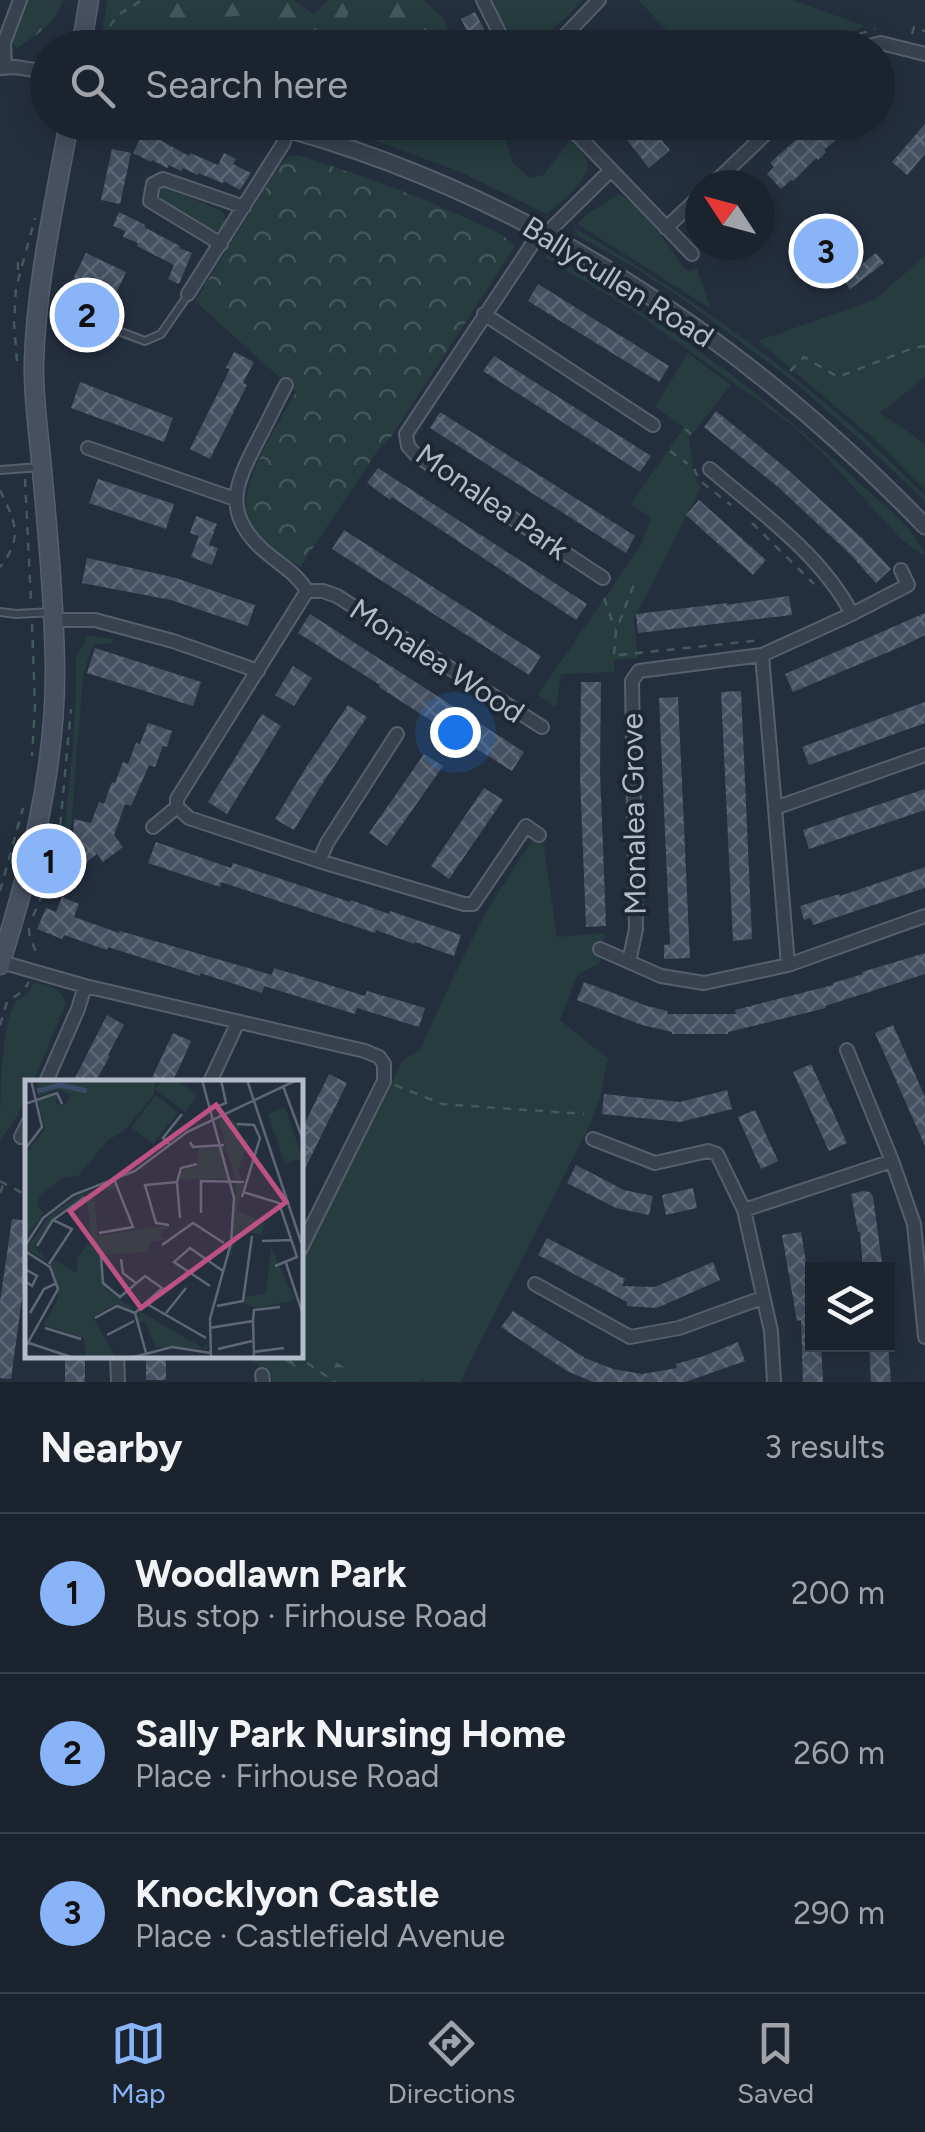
<!DOCTYPE html>
<html lang="en">
<head>
<meta charset="utf-8">
<style>
  body { margin:0; font-family:Figtree,sans-serif; background:#282f3a; color:#f1f3f6 }
  .controls { position:absolute; right:30px; bottom:30px; display:grid; overflow:hidden; border-radius:0px; box-shadow:0 5px 25px #0003 }
  .controls button { width:90px; height:90px; display:grid; place-items:center; padding:0; border:0; border-bottom:2px solid #39404a; background:#1b232e; color:#f1f3f6; font:50px sans-serif }
  .compass { position:absolute; left:685px; top:170px; width:90px; height:90px; border-radius:50%; background:#1b232e; box-shadow:0 5px 25px #0003; rotate:306deg }
  .you { position:absolute; left:455px; top:732px; width:35px; height:35px; margin:-25px; border:8px solid #fff; border-radius:50%; background:#1a73e8; box-shadow:0 0 0 15px #1a73e833 }
  .badge { display:grid; place-items:center; width:65px; height:65px; border-radius:50%; background:#8ab4f8; color:#111; font-size:32px; font-weight:700 }
  .pin { position:absolute; translate:-50% -50%; border:5px solid #fff; box-shadow:0 2px 10px #0006 }
  .list { margin:0; padding:0; list-style:none }
  h2 { display:flex; justify-content:space-between; align-items:center; height:130px; margin:0; padding:0 40px; font-size:42px }
  h2 small { font-size:32px; font-weight:400; color:#a0a4aa }
  .list li { display:grid; grid-template-columns:65px 1fr auto; gap:30px; align-items:center; box-sizing:border-box; height:160px; padding:0 40px; border-top:2px solid #39404a }
  .list b { display:block; font-size:38px; white-space:nowrap }
  .list p { margin:0; font-size:32px; white-space:nowrap; color:#a0a4aa }
  .list em { font-size:32px; font-style:normal; color:#a0a4aa }
  .icon { flex:none; width:55px; height:55px; fill:none; stroke:currentColor; stroke-width:2; stroke-linecap:round; stroke-linejoin:round }
  .map { position:relative; flex:none; width:925px; height:1382px; overflow:hidden }
  .search { position:absolute; background:#1b232e; box-shadow:0 5px 25px #0003; left:30px; right:30px; top:30px; height:110px; display:flex; align-items:center; gap:25px; box-sizing:border-box; padding:0 35px; border-radius:55px; color:#a0a4aa; font-size:38px }
  .sheet { height:610px; background:#1b232e }
  nav { display:flex; justify-content:space-around; align-items:center; box-sizing:border-box; height:140px; border-top:2px solid #39404a; background:#1b232e; font-size:28px; color:#a0a4aa }
  nav a { display:grid; justify-items:center; gap:5px }
  nav .on { color:#8ab4f8 }
  .map>svg:first-child { display:block }
  .grass { fill:#263c3f }
  .forest { fill:url(#forest-firs) }
  .park { fill:url(#park-crowns) }
  .building { fill:url(#building-cross-hatch) }
  .lines { fill:none; stroke-linecap:round; stroke-linejoin:round }
  .service-casing { stroke:#565f6c; stroke-width:10 }
  .minor-casing { stroke:#565f6c; stroke-width:16 }
  .tertiary-casing { stroke:#565f6c; stroke-width:19 }
  .secondary-casing { stroke:#565f6c; stroke-width:21 }
  .path { stroke:#44595c; stroke-width:2.5; stroke-dasharray:8 8; stroke-linecap:butt }
  .service { stroke:#38414e; stroke-width:6 }
  .minor { stroke:#38414e; stroke-width:12 }
  .tertiary { stroke:#38414e; stroke-width:15 }
  .secondary { stroke:#465061; stroke-width:18 }
  .labels { text-anchor:middle; stroke-width:8; stroke-linejoin:round; paint-order:stroke }
  .street-label { font-size:30px; fill:#b4bcc9; stroke:#1d2633 }
  .inset-river { fill:none; stroke:#394c67; stroke-width:5 }
  .inset-road { fill:none; stroke:#5e6776; stroke-width:2.5 }
  .view { fill:#bd5182; fill-opacity:0.15; stroke:#bd5182; stroke-width:5 }
  .inset-edge { fill:none; stroke:#b4bcc9; stroke-width:5 }
</style>
</head>
<body>
<div class="map">
<svg width="925" height="1382" viewBox="0 0 925 1382">
  <defs>
    <pattern id="forest-firs" width="22" height="20" patternUnits="userSpaceOnUse" patternTransform="scale(2.5)"><rect width="22" height="20" fill="#263c3f"/><path d="M5 1l3.5 6h-7zM16 11l3.5 6h-7z" fill="#435659"/></pattern>
    <pattern id="park-crowns" width="20" height="18" patternUnits="userSpaceOnUse" patternTransform="scale(2.5)"><rect width="20" height="18" fill="#263c3f"/><path d="M2 6a3 3 0 1 1 6 0M12 15a3 3 0 1 1 6 0" fill="none" stroke="#435659"/></pattern>
    <pattern id="building-cross-hatch" width="8" height="8" patternUnits="userSpaceOnUse" patternTransform="scale(2.5)"><rect width="8" height="8" fill="#455162"/><path d="M0 0l8 8M0 8l8-8" fill="none" stroke="#5d6877"/></pattern>
  </defs>
  <rect width="100%" height="100%" fill="#242f3e"/>
  <path class="grass" d="M108 0H293L314 15 328 0H423L443 18 456 47 109 48 101 36Z
    M492 0H582C566 18 533 56 508 29 501 21 497 9 492 0Z
    M638 0H792L865 26 855 30 835 47H683Z
    M327 123H496L504 136 513 163 530 178 544 175 572 137C577 145 587 156 588 165 590 177 557 207 547 214L458 171Z
    M165 187 220 210 224 214 226 224 222 229 209 232 163 202 158 195 162 188Z
    M619 194C643 206 668 246 684 268L688 271 697 268 710 308 577 224 587 214Z
    M573 227C701 302 821 389 925 496V501L857 437 793 381 684 300 632 266 578 236Z
    M549 254C664 321 767 395 864 487 883 504 917 532 925 555L924 556 902 540 828 459 792 425 631 309 545 258Z
    M925 256V377L880 413 913 435 925 446V490L873 438 758 341 874 300Z
    M688 353 731 385 689 438 693 463 691 468C696 474 695 481 701 487L634 619 638 658 614 660V672L561 674 556 707 538 695 641 545 651 518 631 504 684 427 655 407Z
    M88 635 113 639 112 643 95 645 90 652 83 676 67 879 56 875 62 855 71 767 75 716 76 659Z
    M541 826 557 937 605 933 600 963 578 974 560 1020 608 1059 600 1097 590 1124 460 1382H427L421 1379 419 1382H272L267 1370 252 1361 251 1355 300 1354V1266L403 1060 420 1050 449 986 487 910Z
    M33 983C49 984 60 988 66 1004L33 1082H28C28 1104 13 1123 0 1140 0 1106 0 1029 15 1003 19 998 23 997 28 994Z"/>
  <path class="forest" d="M27 0H63C52 27 40 33 16 48L11 41Z
    M173 0H196L188 17 142 26 133 35 136 45 114 38 116 29 154 3Z
    M223 0H293L314 15 328 0H423L443 18 456 47H425L413 39 382 34 370 6 350 5 345 25 346 42 334 47H303L244 15 225 17Z
    M300 1340 344 1367 359 1382H325L308 1375 276 1355 300 1354Z"/>
  <path class="park" d="M298 155C356 174 412 193 466 218 483 226 501 232 514 245L513 249 391 437 380 447 300 567C284 556 262 546 251 529 229 495 280 422 296 392L195 301 280 165 288 157Z"/>
  <path class="building" d="M475 12 494 48H481L472 31 468 33 461 19Z
    M610 122H646L670 150 649 168 623 135Z
    M816 122H841L848 130 824 150 826 152 818 160 816 158 793 181 791 180 781 189 767 174 774 167 770 163Z
    M925 124V154L907 175 892 162Z
    M144 131 189 156 190 153 218 165 224 153 236 159 233 164 251 173 240 190 224 181 223 183 198 173V175L183 168 181 171 169 165 167 168 152 160 151 162 133 153Z
    M112 149 131 153 120 204 101 200Z
    M119 212 145 225 144 227 180 246 179 248 192 253 179 284 168 279 174 265 137 246 138 243 123 237 125 231 113 226Z
    M834 235 836 282 807 283 805 236Z
    M86 253 126 272 89 351 67 336 73 320 67 317 76 298 66 293Z
    M876 253 884 263 850 289 843 279Z
    M538 284 669 366 659 382 528 301Z
    M234 352 254 362 243 383 247 385 210 459 190 449 230 369 226 368Z
    M494 356 651 456 640 472 483 371Z
    M80 382 173 418 164 442 71 408Z
    M716 411 786 468 863 539 891 569 876 583 848 552 778 487 704 427Z
    M440 412 635 536 626 553 430 428Z
    M378 468 587 604 576 620 392 497 390 500 367 483Z
    M98 479 174 504 166 529 89 503Z
    M699 500 766 560 753 575 686 515Z
    M196 516 217 524 209 545 218 548 212 565 191 557 199 536 190 533Z
    M344 530 541 656 529 675 332 549Z
    M87 558 176 578 255 605 248 626 171 600 82 583Z
    M789 596 792 615 638 633 636 614 728 603 726 605Z
    M925 613V635L905 645 793 692 785 674Z
    M310 614 524 752 512 771 413 709 379 687 380 685 298 633Z
    M95 648 201 682 193 706 87 673Z
    M293 666 312 678 294 706 275 695Z
    M581 682H601L600 772 606 926 586 927 580 777Z
    M741 691 752 939 733 941 721 692Z
    M678 697 690 958 664 959V945L670 944 659 698Z
    M925 702V723L809 765 802 747Z
    M348 705 367 717 322 784 294 830 275 819 307 766Z
    M262 714 281 726 227 814 208 802Z
    M148 723 172 731 167 747 163 746 155 767 149 765 131 806 125 804 114 835 123 847 103 862 97 854 84 864 72 860 74 819 91 823 99 802 104 804 112 782 115 783 123 762 128 764 136 743 140 744Z
    M424 754 443 766 387 846 369 833Z
    M484 788 503 800 449 879 431 866Z
    M925 789V810L809 849 803 830Z
    M156 842 231 868 233 863 350 902 351 900 389 914 390 911 461 935 454 956 415 942 414 944 376 930 375 933 221 882 220 887 148 863Z
    M925 867V888L813 925 811 918 804 920 800 906 829 897 840 894V896Z
    M62 897 79 904 74 917 119 933 120 931 272 975 274 968 365 996 367 991 425 1008 419 1027 357 1008 355 1014 264 986 262 993 200 973V976L108 947 107 950 64 935 62 939 37 929 46 908 56 912Z
    M925 953V974L825 1006 826 1008 728 1032V1034H672V1032L642 1025 577 1000 584 982 647 1006 668 1011 667 1014H736L735 1010 833 985V983L863 974 862 972Z
    M107 1015 124 1025 108 1055 110 1056 95 1082H73Z
    M893 1025 925 1097V1146L875 1033Z
    M173 1033 191 1041 180 1066 172 1082H150Z
    M811 1064 847 1143 829 1151 793 1072Z
    M329 1074 347 1083 300 1179V1133Z
    M727 1090 732 1109 680 1122 602 1114 604 1094 680 1102Z
    M755 1110 778 1161 761 1169 738 1117Z
    M576 1165 624 1190 653 1196 649 1215 616 1208 567 1183Z
    M693 1188 697 1208 666 1215 662 1195Z
    M863 1191 870 1192 873 1197 883 1270H863L860 1232H858L851 1194Z
    M12 1219 28 1221V1254L11 1379 0 1378V1302Z
    M801 1232 812 1299V1344H821L823 1382H803L801 1320 797 1321 782 1235Z
    M547 1238 625 1279 622 1286 655 1287 713 1262 720 1280 657 1308 627 1306V1302L538 1255Z
    M513 1311 585 1358 613 1369 642 1374 677 1368 676 1364 704 1356 738 1342 745 1361 685 1382H593L567 1371 501 1327Z
    M869 1344H888L891 1382H871Z
    M65 1354H85V1382H65Z
    M146 1354H166V1380H146Z"/>
  <g class="lines">
    <g class="service-casing">
      <path id="service" d="M113 329 145 341 161 334 188 295
        M0 470 40 467
        M0 612 16 614 52 612"/>
    </g>
    <g class="minor-casing">
      <path id="minor" d="M483 0 507 48
        M553 48 599 0
        M862 48 881 43 925 54
        M5 66 4 43 20 0
        M0 68 15 67 48 72
        M565 122 692 254
        M712 185 778 122
        M666 228 700 196
        M221 244 150 201 153 184 163 179 244 207
        M188 294 283 144 288 130
        M484 314 653 425
        M286 385C276 404 267 423 257 442 236 483 222 511 261 548 277 563 296 572 307 591
        M88 448 235 499
        M710 469C760 512 821 554 852 614
        M603 578 416 455 408 446 406 434 533 243 546 234 610 171
        M54 620H95L173 641 258 671
        M762 655 775 808
        M925 755 775 808 788 965 925 916
        M153 827 177 807
        M539 835 526 826 473 904H464L319 861 189 818 177 807V799L307 591H323L337 596 542 727
        M319 861 327 843 397 734
        M600 949 661 976 704 983 788 965
        M1 962 85 986 365 1051 379 1057 384 1064V1081L300 1250
        M629 962 636 929 632 681 639 671 762 655 852 614 908 585 901 570
        M847 1050 892 1161
        M46 1082 78 1009 85 986
        M210 1082 238 1022
        M21 1137 28 1123
        M593 1139 655 1163 708 1151 717 1154 744 1210
        M535 1284 630 1337 679 1328 762 1298
        M117 1354 118 1382
        M262 1375 263 1382
        M774 1382 771 1331 744 1210 892 1161 914 1224 925 1337"/>
    </g>
    <g class="tertiary-casing">
      <path id="tertiary" d="M261 122C518 188 742 336 925 526"/>
    </g>
    <g class="secondary-casing">
      <path id="secondary" d="M81 48 89 0
        M0 965C30 868 56 770 55 667 54 601 48 535 42 470 39 435 33 398 34 363 36 283 55 202 69 122"/>
    </g>
    <path class="path" d="M859 34 875 29
      M912 34 914 27 925 31
      M100 39 118 15 142 0
      M18 270V255
      M17 361 14 324 16 288 35 218
      M790 371 804 357 838 377 913 348 925 346
      M685 429 692 435
      M670 451 688 464
      M694 469 700 481 731 505
      M25 479 31 601
      M0 490C15 522 24 537 0 567
      M752 523 814 584
      M604 598 615 629
      M32 624 35 706 32 756
      M614 654 616 631 634 584
      M619 655 762 640
      M0 891 23 808
      M33 916 52 873 58 849 71 709
      M29 928C28 939 37 947 36 958
      M0 1025 7 1002 23 991 29 982
      M395 1085 442 1104 584 1114
      M0 1181 28 1196
      M0 1193 3 1185
      M294 1354 335 1382"/>
    <use href="#service" class="service"/>
    <use href="#minor" class="minor"/>
    <use href="#tertiary" class="tertiary"/>
    <use href="#secondary" class="secondary"/>
  </g>
  <g class="labels">
    <g class="street-label">
      <text transform="translate(618 282) rotate(32)" y="10">Ballycullen Road</text>
      <text transform="translate(492 502) rotate(35)" y="10">Monalea Park</text>
      <text transform="translate(437 661) rotate(33)" y="10">Monalea Wood</text>
      <text transform="translate(634 814) rotate(-91)" y="10">Monalea Grove</text>
    </g>
  </g>
  <g transform="translate(25 1080)">
    <rect width="278" height="278" fill="#242f3e"/>
    <path d="M137 0H152L172 15 160 32 130 9ZM131 15 153 32 128 64 106 47ZM208 32 203 37 214 45 213 59 224 60 213 91 217 100 210 99 195 45 194 39ZM211 102 218 105 212 130 239 143 237 155 215 150 205 178ZM89 103 90 109 69 113 73 156 145 145 135 155 139 160 126 162 121 172 75 175 81 209 110 230 90 224 68 237 90 277H61L59 258 18 245 33 219 26 185 30 180 52 193V179L67 158 61 115 32 134 9 166 23 181 4 171V165L24 136 52 116ZM246 167 270 220 232 228 219 224 220 217 241 213ZM114 231 178 268 182 262V269L130 267 120 241 112 243Z" fill="#263c3f"/>
    <path d="M12 0H131L128 16 99 51 82 61 53 96 37 98 15 115 12 126 19 133 0 158V73L20 49 13 21 32 14 31 24 39 25 46 15 33 9 13 17ZM260 27 277 78 260 84 243 34ZM195 67 204 98 154 100 156 90 172 86 174 68Z" fill="#263c3f"/>
    <path class="inset-river" d="M12 11 35 5 62 11"/>
    <path class="inset-road" d="M177 0 209 118 206 163 185 239 186 277M222 0 278 168M258 6 278 60M0 24 32 13 37 24M184 30 201 23 196 0M212 44 229 45 235 58 217 117M165 62 168 67 199 65M145 65 138 58 157 34M0 69 17 47 6 0M152 102 156 88 172 84M218 112 254 123 272 177 250 186M176 133V101L219 102M144 145 131 143 120 105 152 102 155 138M74 153 108 147 89 99M237 161 267 160M137 165 168 143 199 163M0 166 18 138 48 115 110 91 162 52 272 0M12 166 28 140M0 171 25 187 33 209 0 268M76 176 78 203 95 217 120 196 137 208 110 233M96 179 98 193 112 204M261 183 278 235M24 184 47 149 28 140 60 117M0 189 12 196 7 206 0 201M185 206 149 182 165 168 198 191M122 224 181 258M192 226 218 221 227 156M5 233 19 209 32 203M110 233 121 273M141 233 161 208M70 238 92 226 110 233M228 240 229 230 255 227M20 248 56 259M184 248 228 241 229 277M82 255 109 241M4 263 46 277M193 269 227 261M228 272 259 268M109 277 147 267 186 273"/>
    <path class="view" d="M191 25 261 122 116 228 45 131Z"/>
    <rect width="278" height="278" class="inset-edge"/>
  </g>
</svg>
<div class="controls">
<button><svg class="icon" aria-label="layers" viewBox="0 0 24 24"><path d="M12 4l9 5-9 5-9-5zM3 14l9 5 9-5"/></svg></button>
</div>
<svg class="compass" viewBox="-18 -18 36 36"><path d="M0-13l5 13h-10z" fill="#e53935"/><path d="M0 13l5-13h-10z" fill="#a0a4aa"/></svg>
<div class="you"></div>
<div class="pin badge" style="left:49px;top:861px">1</div>
<div class="pin badge" style="left:87px;top:315px">2</div>
<div class="pin badge" style="left:826px;top:251px">3</div>
<div class="search"><svg class="icon" aria-label="search" viewBox="0 0 24 24"><circle cx="10" cy="10" r="6"/><path d="M15 15l6 6"/></svg>Search here</div>
</div>
<section class="sheet">
<h2>Nearby<small>3 results</small></h2>
<ul class="list">
<li><span class="badge">1</span><div><b>Woodlawn Park</b><p>Bus stop · Firhouse Road</p></div><em>200 m</em></li>
<li><span class="badge">2</span><div><b>Sally Park Nursing Home</b><p>Place · Firhouse Road</p></div><em>260 m</em></li>
<li><span class="badge">3</span><div><b>Knocklyon Castle</b><p>Place · Castlefield Avenue</p></div><em>290 m</em></li>
</ul>
</section>
<nav>
<a class="on"><svg class="icon" aria-label="map" viewBox="0 0 24 24"><path d="M3 6l6-2 6 2 6-2v14l-6 2-6-2-6 2zM9 4v14M15 6v14"/></svg>Map</a>
<a><svg class="icon" aria-label="directions" viewBox="0 0 24 24"><path d="M12 3l9 9-9 9-9-9zM9 14v-3h6M13 9l2 2-2 2"/></svg>Directions</a>
<a><svg class="icon" aria-label="saved" viewBox="0 0 24 24"><path d="M7 4h10v16l-5-4-5 4z"/></svg>Saved</a>
</nav>
</body>
</html>
